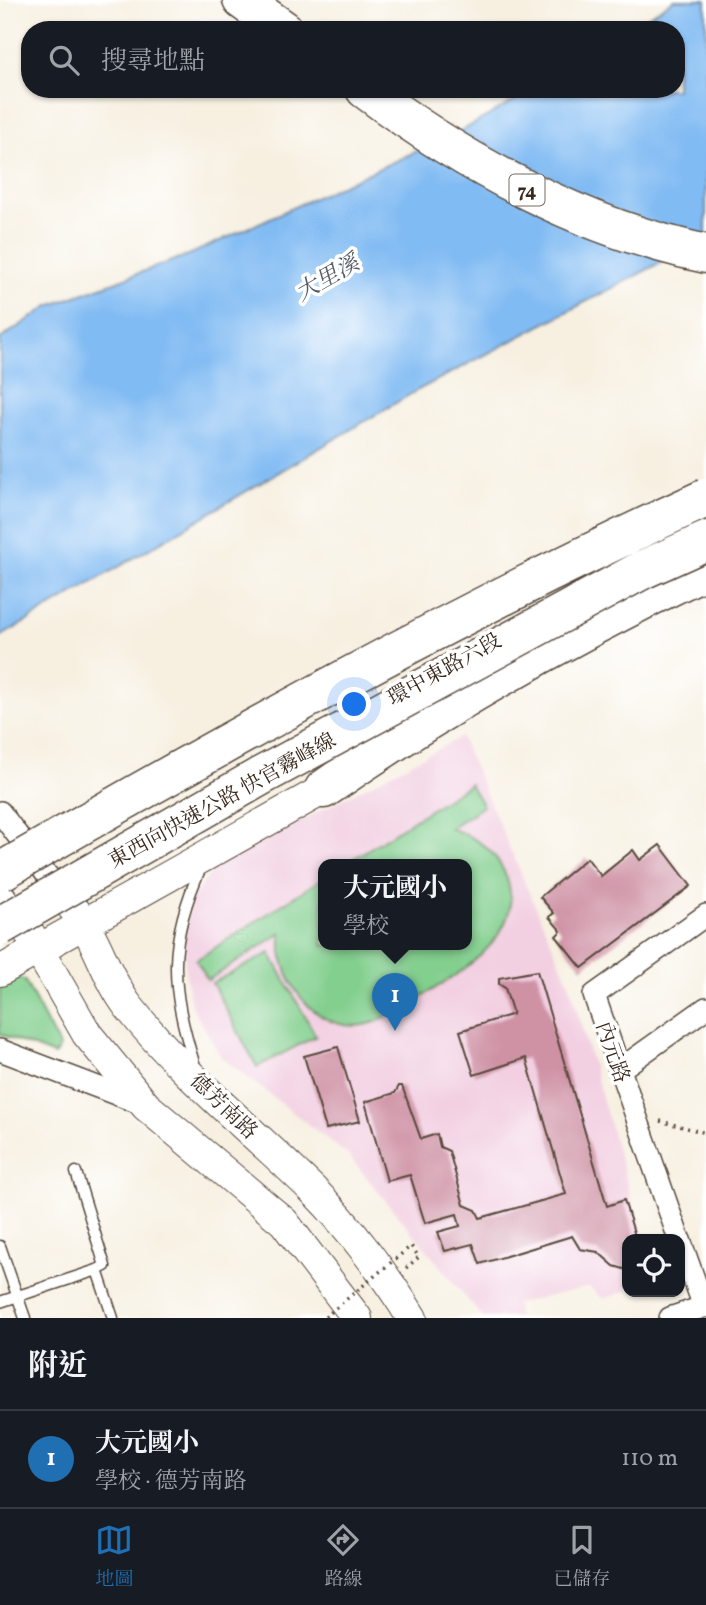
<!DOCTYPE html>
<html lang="zh-TW">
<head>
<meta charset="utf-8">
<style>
  body { margin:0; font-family:Vollkorn,"Noto Serif TC",serif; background:#20242c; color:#f1f3f6 }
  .controls { position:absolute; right:21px; bottom:21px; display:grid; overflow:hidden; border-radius:14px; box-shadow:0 2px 5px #0004 }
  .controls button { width:63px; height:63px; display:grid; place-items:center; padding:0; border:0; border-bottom:2px solid #363941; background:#171b24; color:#f1f3f6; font:35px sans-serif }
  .you { position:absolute; left:355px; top:705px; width:24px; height:24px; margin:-18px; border:5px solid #fff; border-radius:50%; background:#1a73e8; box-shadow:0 0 0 10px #1a73e833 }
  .badge { display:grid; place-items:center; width:46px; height:46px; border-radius:50%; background:#1f6fb2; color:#fff; font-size:23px; font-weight:700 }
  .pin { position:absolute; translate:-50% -58px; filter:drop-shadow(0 2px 4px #0008) }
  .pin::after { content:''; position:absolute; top:37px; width:24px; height:21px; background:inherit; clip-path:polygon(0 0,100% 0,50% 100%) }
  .popup { position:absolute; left:318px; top:859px; width:154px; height:91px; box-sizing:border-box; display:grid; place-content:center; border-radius:14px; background:#171b24; filter:drop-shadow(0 2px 5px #0005); font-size:23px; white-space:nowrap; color:#9ea1a6 }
  .popup b { font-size:26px; color:#f1f3f6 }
  .popup::after { content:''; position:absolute; left:50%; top:100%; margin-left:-14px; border:14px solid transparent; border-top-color:#171b24 }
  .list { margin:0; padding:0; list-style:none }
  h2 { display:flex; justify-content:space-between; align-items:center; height:91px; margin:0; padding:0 28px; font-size:30px }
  h2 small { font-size:23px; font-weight:400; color:#9ea1a6 }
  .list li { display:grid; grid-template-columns:46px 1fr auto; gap:21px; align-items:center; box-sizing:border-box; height:98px; padding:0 28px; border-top:2px solid #363941 }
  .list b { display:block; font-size:26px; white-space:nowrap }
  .list p { margin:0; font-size:23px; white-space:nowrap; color:#9ea1a6 }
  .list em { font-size:23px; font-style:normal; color:#9ea1a6 }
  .icon { flex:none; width:38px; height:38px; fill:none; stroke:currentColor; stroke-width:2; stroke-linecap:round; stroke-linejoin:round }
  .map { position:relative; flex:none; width:706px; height:1318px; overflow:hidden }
  .search { position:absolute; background:#171b24; box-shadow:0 2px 5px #0004; left:21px; right:21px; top:21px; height:77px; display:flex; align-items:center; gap:18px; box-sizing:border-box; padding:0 24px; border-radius:28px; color:#9ea1a6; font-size:26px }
  .sheet { height:189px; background:#171b24 }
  nav { display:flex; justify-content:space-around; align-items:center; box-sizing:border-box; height:98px; border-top:2px solid #363941; background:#171b24; font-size:19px; color:#9ea1a6 }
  nav a { display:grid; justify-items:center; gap:4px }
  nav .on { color:#1f6fb2 }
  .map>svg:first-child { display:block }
  .built { fill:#f2cfe1; fill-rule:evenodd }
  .green { fill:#82cf8e; stroke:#5e7c56; stroke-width:2 }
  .water { fill:#81bbf3; stroke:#5e7288; stroke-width:2 }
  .building { fill:#cf92a5 }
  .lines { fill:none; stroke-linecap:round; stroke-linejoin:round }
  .lane-casing { stroke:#57483b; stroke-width:13 }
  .street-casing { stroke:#57483b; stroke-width:24 }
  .secondary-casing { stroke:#57483b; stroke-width:32 }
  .highway-casing { stroke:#57483b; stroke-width:41 }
  .path { stroke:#57483b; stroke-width:3.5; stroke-dasharray:2 5; stroke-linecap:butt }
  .lane { stroke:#fff; stroke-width:10 }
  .street { stroke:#fff; stroke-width:21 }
  .secondary { stroke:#fff; stroke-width:30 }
  .highway { stroke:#fff; stroke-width:38 }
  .highway-bridge-casing { stroke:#57483b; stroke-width:41; stroke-linecap:butt }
  .path-bridge { stroke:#57483b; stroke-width:3.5; stroke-dasharray:2 5; stroke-linecap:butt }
  .highway-bridge { stroke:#fff; stroke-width:38 }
  .labels { text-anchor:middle; stroke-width:7; stroke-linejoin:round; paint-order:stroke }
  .shield { fill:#fff; stroke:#766a62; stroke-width:2 }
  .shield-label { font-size:19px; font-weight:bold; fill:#3b2a1e }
  .street-label { font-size:21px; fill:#3b2a1e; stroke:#fff }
  .water-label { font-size:23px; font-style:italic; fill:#545d69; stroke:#fff }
</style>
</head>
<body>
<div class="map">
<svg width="706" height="1318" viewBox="0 0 706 1318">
  <rect width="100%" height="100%" fill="#fff"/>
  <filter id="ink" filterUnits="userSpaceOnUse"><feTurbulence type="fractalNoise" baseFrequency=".0143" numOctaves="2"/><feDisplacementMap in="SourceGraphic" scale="14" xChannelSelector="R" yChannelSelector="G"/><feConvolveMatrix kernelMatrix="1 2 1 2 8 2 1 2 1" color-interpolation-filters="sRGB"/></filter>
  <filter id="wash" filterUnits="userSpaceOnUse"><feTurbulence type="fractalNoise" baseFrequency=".00686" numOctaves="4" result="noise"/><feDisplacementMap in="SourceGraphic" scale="28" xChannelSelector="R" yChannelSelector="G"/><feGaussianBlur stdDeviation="1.57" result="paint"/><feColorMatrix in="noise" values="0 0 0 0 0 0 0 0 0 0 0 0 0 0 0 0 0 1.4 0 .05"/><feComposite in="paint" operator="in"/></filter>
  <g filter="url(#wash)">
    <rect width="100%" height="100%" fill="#f7f0e1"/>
    <path class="built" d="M461 737 569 983 643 1239H627V1291L603 1299 589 1287 516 1304 518 1318H483L348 1155 221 1057 191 1005 185 971 184 935 191 901 215 866ZM323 865H467V945H323Z"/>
    <path class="green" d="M470 784 483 806 450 828C477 838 497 850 507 879 531 948 424 993 378 1021 322 1043 277 984 281 933L208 980 196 960 323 878V945H467V865H344Z
      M270 953 316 1036 257 1067 212 983Z
      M18 977 25 981 60 1048 54 1055 0 1034V988Z"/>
    <path class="water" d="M674 0H706V239L416 391 0 637V339L49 306 191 254 461 131 535 89H676V30H627Z"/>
    <g id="blocks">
      <path class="building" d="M660 845 691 886 582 968 556 936 561 931 549 917 554 913 540 897 587 858 601 876 633 850 640 860Z
        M537 971 607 1206 624 1200 636 1239H627V1270L614 1266 598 1252 580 1249 572 1236 480 1264 473 1244 445 1251 438 1232 460 1226 457 1214 425 1223 410 1175 387 1181 365 1102 395 1093 399 1086H402L421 1139 437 1134 440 1147 449 1151 464 1205 476 1210 480 1218 566 1194 526 1058 474 1075 460 1031 513 1014 505 988 499 984V978Z
        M338 1047 360 1121 326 1129 304 1056Z"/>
    </g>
  </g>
  <g filter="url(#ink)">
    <use href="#blocks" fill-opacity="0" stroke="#57483b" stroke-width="2"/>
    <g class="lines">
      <g class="lane-casing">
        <path id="lane" d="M195 1066C170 986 167 942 202 865
          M76 1172 105 1266 97 1270
          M0 1246 25 1318
          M0 1302 97 1270 113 1318"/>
      </g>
      <g class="street-casing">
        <path id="street" d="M0 812 53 883
          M0 888 13 908
          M0 1050 142 1104
          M619 1070 706 1008
          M679 1239 594 995 706 915
          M680 1240 704 1307
          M670 1318 706 1306"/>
      </g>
      <g class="secondary-casing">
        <path id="secondary" d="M73 908C97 937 105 976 128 1006 182 1075 252 1130 314 1191 347 1224 387 1277 412 1318
          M28 931 87 1034 146 1106 284 1222 357 1318
          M0 971 342 779"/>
      </g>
      <g class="highway-casing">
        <path id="highway" d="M242 0 284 30
          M365 89C464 164 583 228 706 254
          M324 789C443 706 575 632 706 569"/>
      </g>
      <path class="path" d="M660 1121 706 1133
        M406 1268 419 1257 411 1246"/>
      <use href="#lane" class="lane"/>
      <use href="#street" class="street"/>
      <use href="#secondary" class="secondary"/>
      <use href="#highway" class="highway"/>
      <g class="highway-bridge-casing">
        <path id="highway-bridge" d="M0 872C230 739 464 609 706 498
          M0 926 261 776 642 570 706 541"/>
      </g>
      <path class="path-bridge" d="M325 1317 411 1246"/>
      <use href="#highway-bridge" class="highway-bridge"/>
    </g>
  </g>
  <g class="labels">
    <rect class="shield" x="509.5" y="174.5" width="35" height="31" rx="5"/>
    <g class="shield-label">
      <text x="527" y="197">74</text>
    </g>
    <g class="street-label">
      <text transform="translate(444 669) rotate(-29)" y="7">環中東路六段</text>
      <text transform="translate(222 800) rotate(-29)" y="7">東西向快速公路 快官霧峰線</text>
      <text transform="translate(613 1052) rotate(71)" y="7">內元路</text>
      <text transform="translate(224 1106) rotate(44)" y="7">德芳南路</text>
    </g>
    <g class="water-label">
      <text transform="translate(327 277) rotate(-30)" y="8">大里溪</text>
    </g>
  </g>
</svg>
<div class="controls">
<button><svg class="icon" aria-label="locate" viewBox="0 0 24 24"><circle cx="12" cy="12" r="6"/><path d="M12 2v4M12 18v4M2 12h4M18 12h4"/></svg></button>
</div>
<div class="you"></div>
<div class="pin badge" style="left:395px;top:1031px">1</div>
<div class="popup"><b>大元國小</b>學校</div>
<div class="search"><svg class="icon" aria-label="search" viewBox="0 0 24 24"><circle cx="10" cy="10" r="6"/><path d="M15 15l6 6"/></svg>搜尋地點</div>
</div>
<section class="sheet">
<h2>附近<small></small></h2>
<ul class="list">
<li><span class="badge">1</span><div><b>大元國小</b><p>學校 · 德芳南路</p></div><em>110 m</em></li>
</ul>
</section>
<nav>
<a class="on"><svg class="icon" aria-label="map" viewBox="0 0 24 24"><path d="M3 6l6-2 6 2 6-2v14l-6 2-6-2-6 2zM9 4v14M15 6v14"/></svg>地圖</a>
<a><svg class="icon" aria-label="directions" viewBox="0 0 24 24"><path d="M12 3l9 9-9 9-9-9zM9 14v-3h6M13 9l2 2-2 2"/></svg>路線</a>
<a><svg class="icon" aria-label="saved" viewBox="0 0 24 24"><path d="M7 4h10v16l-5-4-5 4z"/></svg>已儲存</a>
</nav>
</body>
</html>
